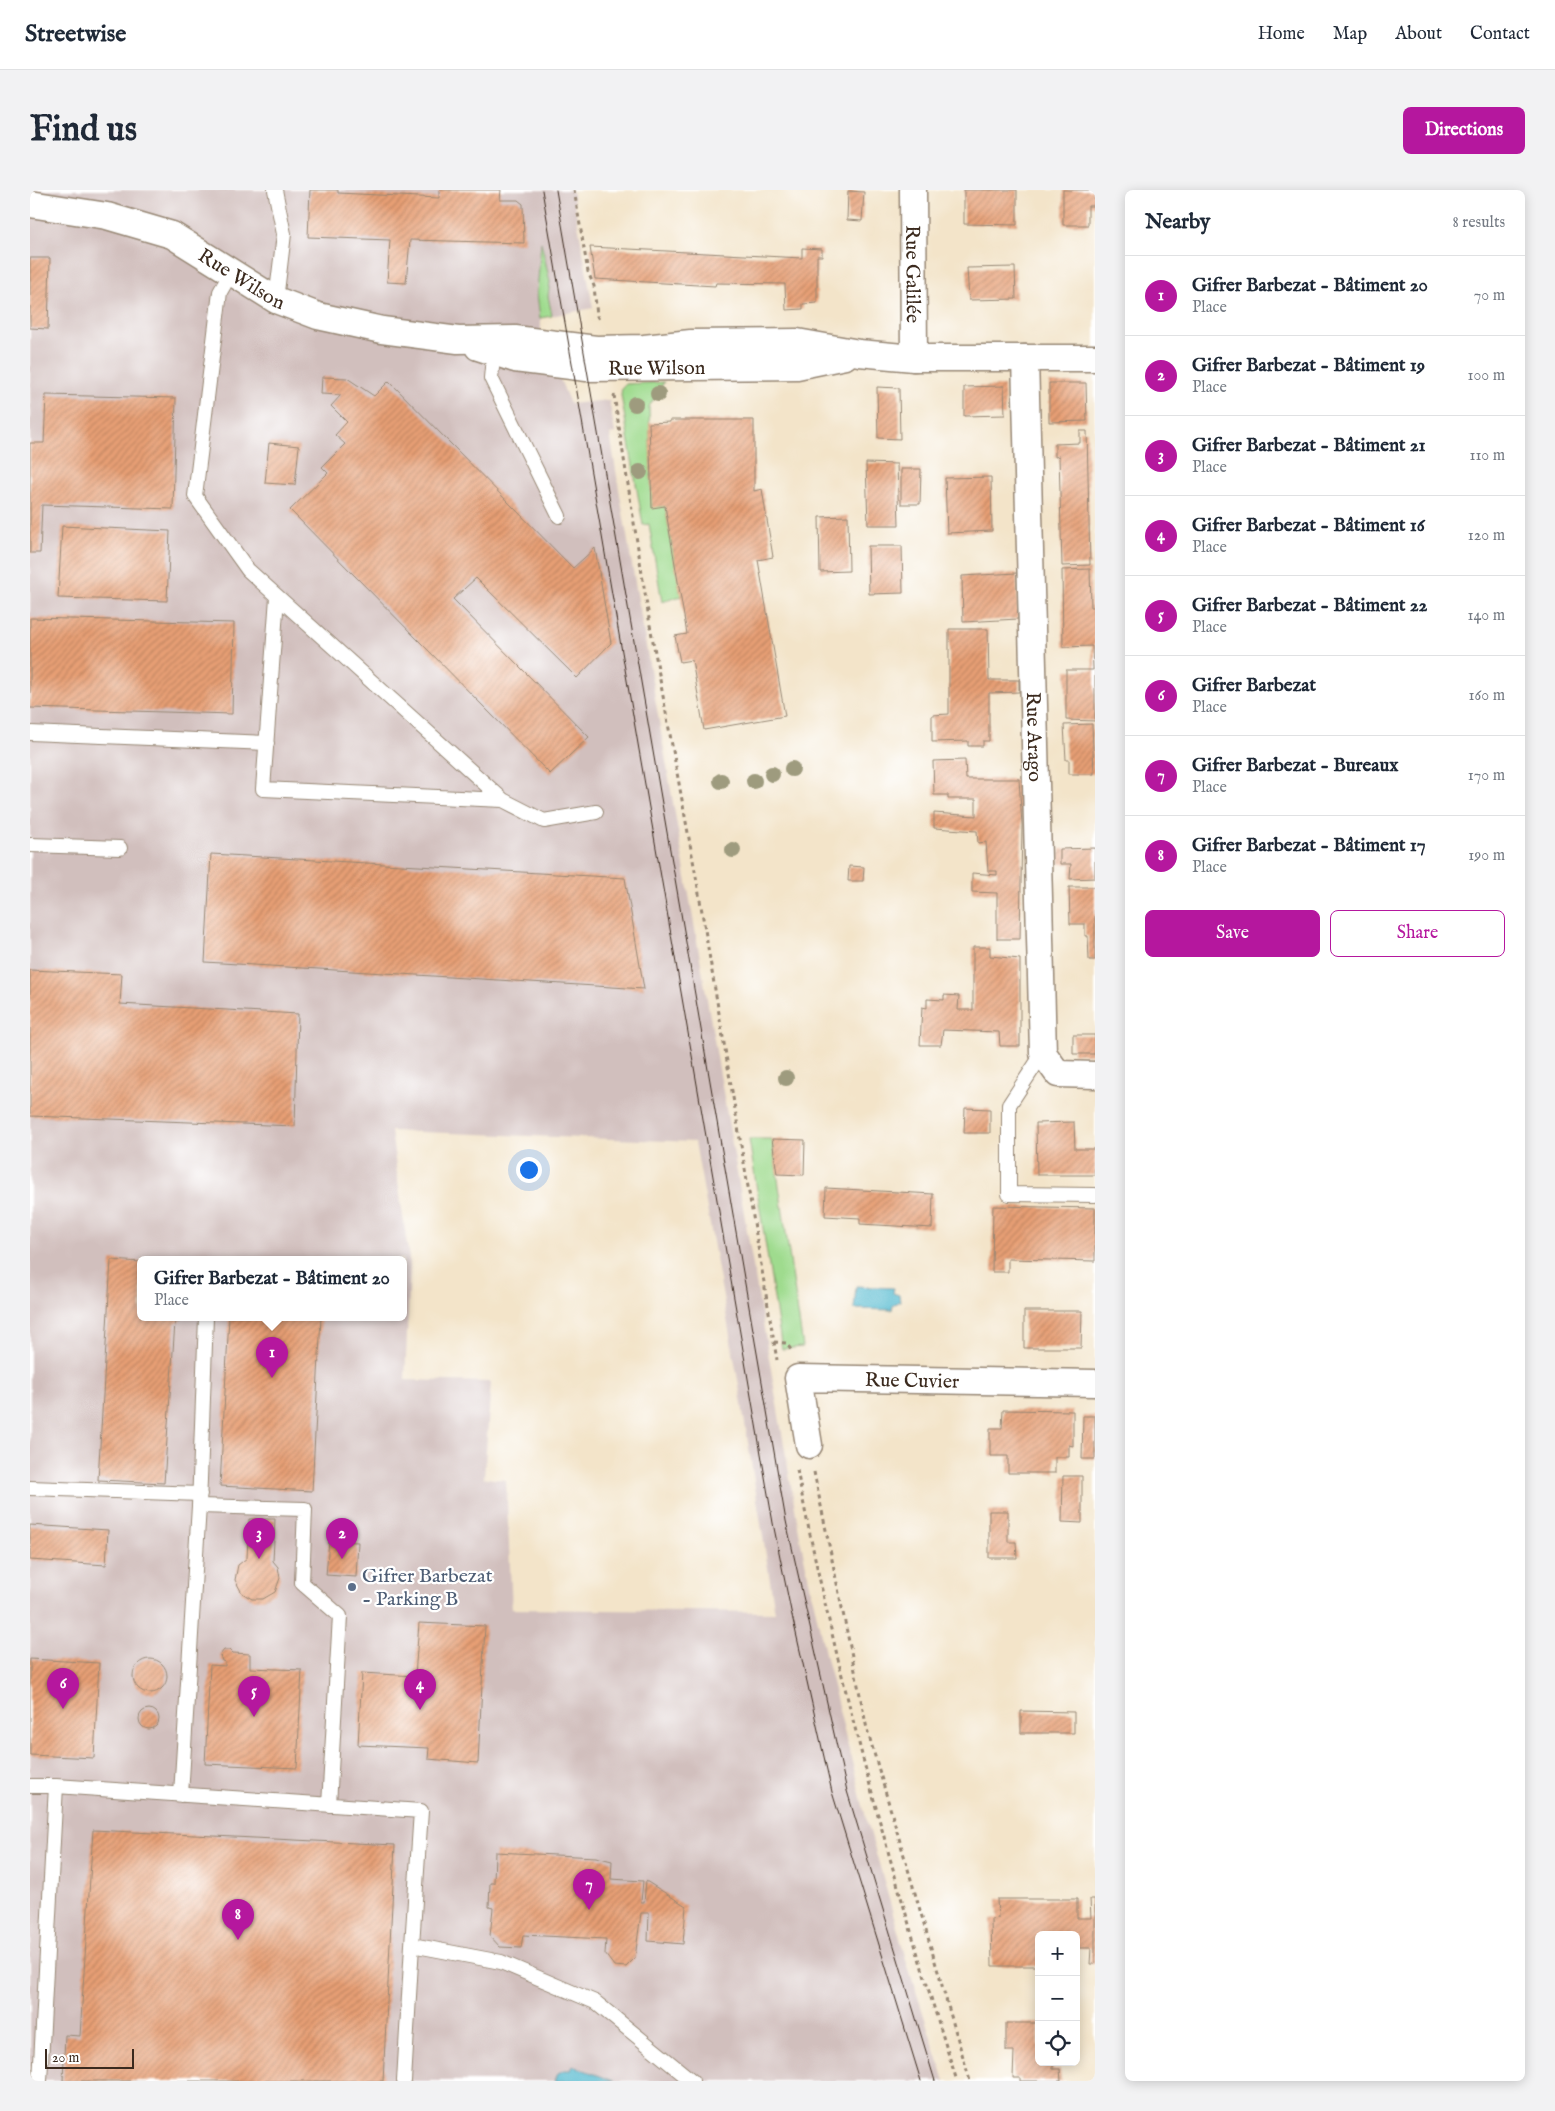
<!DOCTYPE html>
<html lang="en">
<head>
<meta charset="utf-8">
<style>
  body { margin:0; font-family:"IM FELL English",serif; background:#f2f2f3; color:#1f2937 }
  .controls { position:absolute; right:15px; bottom:15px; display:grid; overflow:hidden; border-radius:8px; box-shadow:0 2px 12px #0003 }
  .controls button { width:45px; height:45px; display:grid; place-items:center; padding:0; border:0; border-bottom:1px solid #e0e1e3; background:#fff; color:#1f2937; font:25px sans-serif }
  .scale { position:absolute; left:15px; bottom:12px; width:89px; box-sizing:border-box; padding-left:5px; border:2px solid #3b2a1e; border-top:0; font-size:14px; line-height:18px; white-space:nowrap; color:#3b2a1e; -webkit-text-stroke:4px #fff; paint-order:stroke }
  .you { position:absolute; left:498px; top:979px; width:18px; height:18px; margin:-12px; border:4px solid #fff; border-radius:50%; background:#1a73e8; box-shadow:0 0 0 8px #1a73e833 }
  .badge { display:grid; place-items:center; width:32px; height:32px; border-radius:50%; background:#b5179e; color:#fff; font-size:16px; font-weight:700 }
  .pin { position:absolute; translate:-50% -41px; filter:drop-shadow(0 1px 2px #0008) }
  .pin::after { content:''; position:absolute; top:26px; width:18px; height:15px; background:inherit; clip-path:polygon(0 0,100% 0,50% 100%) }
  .popup { position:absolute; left:107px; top:1066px; width:270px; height:65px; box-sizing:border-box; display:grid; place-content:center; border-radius:8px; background:#fff; filter:drop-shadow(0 1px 4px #0005); font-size:16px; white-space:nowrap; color:#747a83 }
  .popup b { font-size:19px; color:#1f2937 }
  .popup::after { content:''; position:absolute; left:50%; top:100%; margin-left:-10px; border:10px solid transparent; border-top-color:#fff }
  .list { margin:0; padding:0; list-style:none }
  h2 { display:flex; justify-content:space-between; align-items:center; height:65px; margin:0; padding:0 20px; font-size:21px }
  h2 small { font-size:16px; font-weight:400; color:#747a83 }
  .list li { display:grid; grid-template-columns:32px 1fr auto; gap:15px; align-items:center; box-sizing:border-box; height:80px; padding:0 20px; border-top:1px solid #e0e1e3 }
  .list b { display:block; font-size:19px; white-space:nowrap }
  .list p { margin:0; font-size:16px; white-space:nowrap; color:#747a83 }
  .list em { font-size:16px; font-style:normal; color:#747a83 }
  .actions { display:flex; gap:10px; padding:15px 20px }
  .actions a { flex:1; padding:11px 0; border:1px solid #b5179e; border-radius:8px; text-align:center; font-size:18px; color:#b5179e }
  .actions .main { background:#b5179e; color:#fff }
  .icon { flex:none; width:28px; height:28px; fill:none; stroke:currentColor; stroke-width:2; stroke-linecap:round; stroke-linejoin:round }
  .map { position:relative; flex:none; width:1065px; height:1891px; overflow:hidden; border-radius:8px }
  header { display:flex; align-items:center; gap:30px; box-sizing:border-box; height:70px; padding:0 25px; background:#fff; border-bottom:1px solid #e0e1e3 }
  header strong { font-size:24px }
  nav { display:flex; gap:28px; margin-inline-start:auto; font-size:18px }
  .intro { display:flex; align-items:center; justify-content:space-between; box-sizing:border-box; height:120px; padding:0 30px }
  h1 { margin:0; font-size:35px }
  .button { padding:12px 22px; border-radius:8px; background:#b5179e; color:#fff; font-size:18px; font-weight:700 }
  main { display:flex; gap:30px; padding:0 30px }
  aside { flex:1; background:#fff; border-radius:8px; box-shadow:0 2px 12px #0003 }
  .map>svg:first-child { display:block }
  .industrial { fill:#d1bfbd; fill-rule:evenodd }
  .grass { fill:#9fdb8e; stroke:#6d8256 }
  .water { fill:#50b8ce; stroke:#467176 }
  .building { fill:url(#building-hatch) }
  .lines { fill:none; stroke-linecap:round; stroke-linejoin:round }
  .lane-casing { stroke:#978774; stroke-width:16 }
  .street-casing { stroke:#978774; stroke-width:29 }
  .path { stroke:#978774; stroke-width:3; stroke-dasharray:4 4; stroke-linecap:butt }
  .lane { stroke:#fff; stroke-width:14 }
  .street { stroke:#fff; stroke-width:26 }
  .tram { stroke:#3b2a1e; stroke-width:1 }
  .tree { fill:#9e9b7e }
  .service-dot { fill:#5c6f8a; stroke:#fff; stroke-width:2 }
  .labels { text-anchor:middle; stroke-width:4.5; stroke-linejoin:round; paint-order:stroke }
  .street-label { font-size:20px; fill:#3b2a1e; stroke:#fff }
  .service-label { font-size:20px; fill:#4e5e75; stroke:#fff; text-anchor:start }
</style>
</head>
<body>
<header>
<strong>Streetwise</strong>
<nav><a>Home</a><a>Map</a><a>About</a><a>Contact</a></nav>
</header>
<div class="intro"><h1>Find us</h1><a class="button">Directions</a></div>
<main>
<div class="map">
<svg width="1065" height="1891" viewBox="0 0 1065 1891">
  <defs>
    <pattern id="building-hatch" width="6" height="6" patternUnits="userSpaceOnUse" patternTransform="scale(1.25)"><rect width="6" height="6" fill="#e79f75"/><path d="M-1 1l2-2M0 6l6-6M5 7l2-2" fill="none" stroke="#bc825f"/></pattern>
  </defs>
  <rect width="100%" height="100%" fill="#fff"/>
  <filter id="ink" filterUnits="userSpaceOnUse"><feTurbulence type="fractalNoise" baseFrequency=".02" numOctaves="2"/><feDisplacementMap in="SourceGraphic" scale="10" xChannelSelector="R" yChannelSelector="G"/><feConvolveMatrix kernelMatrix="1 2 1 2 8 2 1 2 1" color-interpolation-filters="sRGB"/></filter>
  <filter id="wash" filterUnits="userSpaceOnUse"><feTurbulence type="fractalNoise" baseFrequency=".0096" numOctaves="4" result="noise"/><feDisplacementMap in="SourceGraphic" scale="20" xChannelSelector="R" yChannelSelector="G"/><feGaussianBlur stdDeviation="1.12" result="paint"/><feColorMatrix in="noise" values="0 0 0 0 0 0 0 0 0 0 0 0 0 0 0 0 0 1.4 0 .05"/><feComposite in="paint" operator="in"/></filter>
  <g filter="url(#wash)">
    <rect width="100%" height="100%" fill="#f3e4c9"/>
    <path class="industrial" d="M0 0H542L563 118 511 128V142L540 214 579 210 585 243 580 244 591 311 771 1353 796 1468 834 1620 877 1773 915 1891H0ZM361 941 665 952 708 1190 745 1422 482 1419 476 1290 454 1288 461 1192 375 1190 380 1076ZM111 1069H373V1127H111Z"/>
    <path class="grass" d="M511 52 520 92 518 106 522 126 510 128 507 103Z
      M634 192 619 217 622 317 635 316 651 406 632 412 619 334 613 335 591 205 592 198 596 194Z
      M719 949H742L773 1157 752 1159Z"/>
    <path class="water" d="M826 1096 864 1098 863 1103 869 1105 870 1111 863 1116 862 1120 824 1119Z
      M543 1876 584 1891H525L528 1883 535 1880H541Z"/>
    <g id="blocks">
      <path class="building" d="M280 0H308V3L409 8V0H471L470 10H488L493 14 494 53 380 50 376 93 357 92 360 50 278 47Z
        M934 0H987V35L934 34Z
        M1033 0H1065V16H1058V35H1033Z
        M818 1 834 2 832 31 817 30Z
        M560 57 772 68V58L792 59V66H787V113L773 114V119L756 120 755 94 686 93 685 96 565 89Z
        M0 68H20L18 139 0 138Z
        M985 77 986 109 939 110 937 78Z
        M292 187 317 188 344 206 359 191 543 378 565 358 581 453 547 488 446 388 423 409 559 547 520 584 260 320 298 283 292 277 315 254 305 245 317 232 301 216 311 205 291 204Z
        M1019 193H1056L1057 231 1019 232Z
        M974 196 975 225 934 226V197Z
        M847 197 869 198 870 249 848 248Z
        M16 205 146 208 143 319 12 315 10 363H0V253H14Z
        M640 230H724V301L732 299 743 367 728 370 755 526 674 540 662 470 650 472 645 446 657 444 635 316 622 318 619 233 640 232Z
        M1050 241H1057L1060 375 1032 376 1029 266 1025 267V254L1050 253Z
        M239 253 269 256 265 295 235 293Z
        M836 273 867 274 869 335H838Z
        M871 279H891L890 314H871Z
        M961 287 962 341 917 343 915 288Z
        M818 326 819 381 790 382 789 327Z
        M32 336 140 341 137 411 28 408Z
        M838 356H872L873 403 839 404Z
        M1060 379 1061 417H1065V531L1036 530V480H1063L1062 456 1033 457 1032 380Z
        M987 383 988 429 933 432 932 386Z
        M0 428 204 433 202 524 0 518Z
        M919 439H958L959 490H989V502L959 503V551H953V556H938V551L902 552V525L919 524Z
        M1062 534 1064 584H1039V570H1036L1034 535Z
        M935 570 936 589H989L992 635 990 749H967V703L942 702V683L967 685V681H958L956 652 948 653 947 641 904 638V623L946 626V609H918V605H904L903 571Z
        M1065 658V688L1040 689 1041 674H1030V659Z
        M181 664 595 688 614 799 175 772Z
        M819 676 834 677 833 691H818Z
        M1039 697H1065V770H1059L1058 746H1055V734H1040Z
        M943 757H960V766L990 769V856H970L969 842 913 840 911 855H890L892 817 897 818V809L914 810V805L929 806 928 820H943Z
        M0 780 92 784 90 814 268 824 265 936 0 926Z
        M1043 845H1065V864H1043Z
        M935 918 960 919V943H934Z
        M1044 932 1045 959H1065V985H1007L1006 933Z
        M742 949 775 950 774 985 747 984Z
        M796 998 903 1004 902 1038 830 1034V1028L795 1026Z
        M963 1016 1065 1018V1071L978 1069V1082H962Z
        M81 1070 111 1072V1127H151L150 1132H145L134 1293 68 1290Z
        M994 1121H1052L1051 1158H994Z
        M199 1127H291L282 1301 190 1296Z
        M973 1220 1043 1221V1256L1039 1255V1267H1025V1283H978V1266H960V1238H972Z
        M1053 1226H1065V1269H1052Z
        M1033 1286H1052V1333L1032 1332Z
        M959 1321H978V1352H986L987 1368H959Z
        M219 1329H245L243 1371 248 1377 250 1388 245 1402 233 1409H222L212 1403 205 1390 208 1375 217 1368Z
        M0 1335 78 1340 76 1375 0 1370Z
        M299 1351 328 1352 326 1387 296 1385Z
        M389 1433 455 1436 448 1573 398 1569 399 1558 328 1555 332 1483 385 1486Z
        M194 1460H200L203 1463 220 1464V1478L272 1480 267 1578 175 1574 180 1475 195 1476V1472L192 1471 190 1465Z
        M103 1486a17 17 0 1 1 34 0a17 17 0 1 1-34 0Z
        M0 1469 69 1473 64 1568 0 1565Z
        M109 1529a10 10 0 1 1 20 0a10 10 0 1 1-20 0Z
        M991 1521 1044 1522V1543H991Z
        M63 1640 365 1655 353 1891H33L35 1845 50 1846Z
        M465 1662 566 1667 582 1671 581 1689 613 1691 611 1712H614L616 1691 656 1716 653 1754 618 1751 619 1723H611L605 1768 596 1777 584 1776 575 1764 576 1749 493 1745 491 1758 470 1757 460 1746 463 1718 459 1717 460 1693H464Z
        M967 1709H1047V1728H1061L1060 1709H1065V1774H1060L1061 1758H1046V1745H1009V1776H962L961 1729 968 1728Z
        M976 1833H1009V1872H1023V1879H1030L1031 1891H990V1888H983L984 1861H976Z"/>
    </g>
  </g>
  <g filter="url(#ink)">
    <use href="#blocks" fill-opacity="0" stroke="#978774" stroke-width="1"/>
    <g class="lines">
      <g class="lane-casing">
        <path id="lane" d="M245 0 254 44 246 110
          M202 81 190 102 165 306 218 380 473 610 233 599 247 407
          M464 158 461 188 529 326
          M0 543 237 553
          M473 610 514 631 566 622
          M0 655 90 658
          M1013 863 979 915V1004L1065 1005
          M0 1298 170 1304
          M169 1316 176 1127
          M0 1596H26
          M151 1605 169 1316 275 1319 272 1393 310 1426 299 1615
          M10 1891 26 1596 391 1621 382 1755
          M374 1891 382 1755 471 1772 565 1812 662 1891"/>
      </g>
      <g class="street-casing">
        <g id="street">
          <path id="s1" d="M883 0 884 168"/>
          <path id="s2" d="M0 14 77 26 142 45 246 110 288 126 352 140 428 150 485 149 566 159 614 158 661 153 767 152 829 163 884 168H1065"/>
          <path id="s3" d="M448 157 485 169 557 178 767 176 815 166"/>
          <path id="s4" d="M995 168 1013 863 1028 884 1065 885"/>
          <path id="s5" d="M779 1255 768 1188 1065 1193"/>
        </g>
      </g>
      <path class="path" d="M544 0 558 82 564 96 567 126 570 131
        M584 205 620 435 667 692 747 1170
        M744 1152 756 1153 762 1161
        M767 1280C807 1487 863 1690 927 1891
        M784 1282 837 1539 940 1891"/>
      <use href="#lane" class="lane"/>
      <use href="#street" class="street"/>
      <path class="tram" d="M512 0 743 1333 761 1421 802 1602 891 1891
        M526 0 756 1331 817 1601 905 1891"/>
    </g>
    <g class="tree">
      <circle cx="628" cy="204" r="8"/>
      <circle cx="605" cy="214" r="8"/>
      <circle cx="610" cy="282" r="8"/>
      <circle cx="762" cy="579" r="8"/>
      <circle cx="742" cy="584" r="8"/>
      <circle cx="691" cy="591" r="8"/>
      <circle cx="724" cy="591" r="8"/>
      <circle cx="703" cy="660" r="8"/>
      <circle cx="756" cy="888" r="8"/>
    </g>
  </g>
  <circle class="service-dot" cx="322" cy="1397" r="5"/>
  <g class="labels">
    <g class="street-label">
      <text dy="7" stroke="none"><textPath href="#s1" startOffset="84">Rue Galilée</textPath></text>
      <text dy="7" stroke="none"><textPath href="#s2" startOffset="228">Rue Wilson</textPath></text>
      <text dy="7" stroke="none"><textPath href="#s3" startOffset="181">Rue Wilson</textPath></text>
      <text dy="7" stroke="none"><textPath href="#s4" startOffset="379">Rue Arago</textPath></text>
      <text dy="7" stroke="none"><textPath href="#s5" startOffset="182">Rue Cuvier</textPath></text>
    </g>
    <g class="service-label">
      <text x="332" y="1392">Gifrer Barbezat<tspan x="332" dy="23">- Parking B</tspan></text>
    </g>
  </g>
</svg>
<div class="controls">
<button>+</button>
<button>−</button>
<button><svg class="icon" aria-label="locate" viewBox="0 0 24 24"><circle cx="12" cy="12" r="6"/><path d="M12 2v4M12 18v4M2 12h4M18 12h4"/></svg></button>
</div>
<div class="scale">20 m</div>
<div class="you"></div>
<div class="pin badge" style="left:242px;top:1188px">1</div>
<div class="popup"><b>Gifrer Barbezat - Bâtiment 20</b>Place</div>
<div class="pin badge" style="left:312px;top:1369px">2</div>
<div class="pin badge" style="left:229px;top:1369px">3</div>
<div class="pin badge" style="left:390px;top:1520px">4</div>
<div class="pin badge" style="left:224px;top:1527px">5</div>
<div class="pin badge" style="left:33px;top:1519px">6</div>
<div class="pin badge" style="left:559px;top:1720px">7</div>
<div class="pin badge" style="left:208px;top:1750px">8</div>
</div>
<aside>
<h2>Nearby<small>8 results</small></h2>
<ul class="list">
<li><span class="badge">1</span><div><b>Gifrer Barbezat - Bâtiment 20</b><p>Place</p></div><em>70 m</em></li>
<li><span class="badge">2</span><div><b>Gifrer Barbezat - Bâtiment 19</b><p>Place</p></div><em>100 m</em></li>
<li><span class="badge">3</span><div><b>Gifrer Barbezat - Bâtiment 21</b><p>Place</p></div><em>110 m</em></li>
<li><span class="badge">4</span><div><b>Gifrer Barbezat - Bâtiment 16</b><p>Place</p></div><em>120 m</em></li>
<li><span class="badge">5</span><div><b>Gifrer Barbezat - Bâtiment 22</b><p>Place</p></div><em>140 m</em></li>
<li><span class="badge">6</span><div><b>Gifrer Barbezat</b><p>Place</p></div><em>160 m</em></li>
<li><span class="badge">7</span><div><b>Gifrer Barbezat - Bureaux</b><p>Place</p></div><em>170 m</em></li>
<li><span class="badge">8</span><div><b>Gifrer Barbezat - Bâtiment 17</b><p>Place</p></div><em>190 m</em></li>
</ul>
<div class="actions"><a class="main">Save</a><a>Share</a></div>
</aside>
</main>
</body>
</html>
